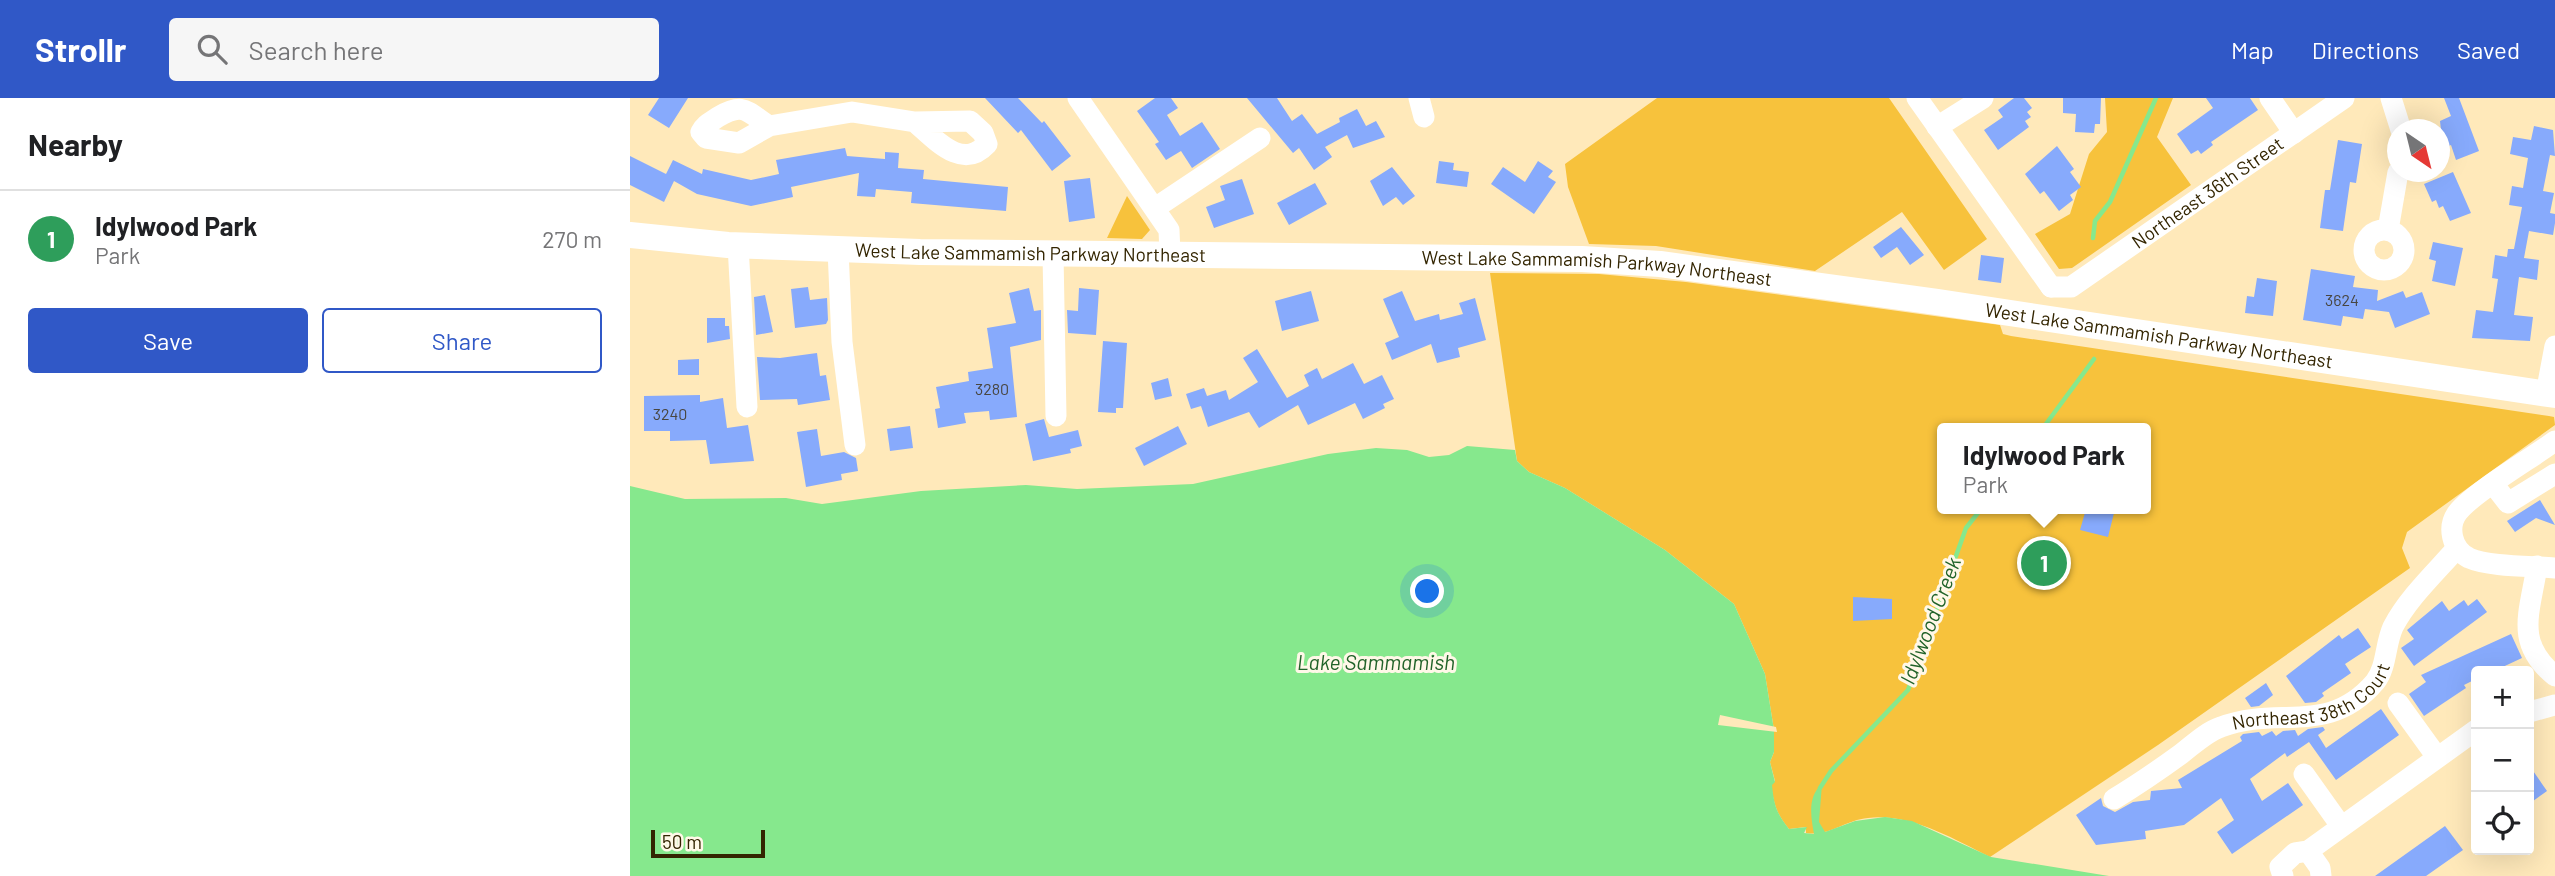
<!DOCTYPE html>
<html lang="en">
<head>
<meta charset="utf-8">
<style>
  body { margin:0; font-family:Barlow,sans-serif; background:#f6f6f6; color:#202124 }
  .controls { position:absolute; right:21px; bottom:21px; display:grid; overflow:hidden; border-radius:7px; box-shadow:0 7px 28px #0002 }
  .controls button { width:63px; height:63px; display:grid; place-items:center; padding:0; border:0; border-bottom:2px solid #e0e0e0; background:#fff; color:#202124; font:35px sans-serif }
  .compass { position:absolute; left:1757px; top:21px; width:63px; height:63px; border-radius:50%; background:#fff; box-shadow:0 7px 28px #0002; rotate:145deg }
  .scale { position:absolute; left:21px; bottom:18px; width:114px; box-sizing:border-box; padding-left:7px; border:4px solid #332501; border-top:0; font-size:19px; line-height:24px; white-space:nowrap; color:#332501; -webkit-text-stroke:5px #fff8e8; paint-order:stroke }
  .you { position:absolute; left:798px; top:494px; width:24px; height:24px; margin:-18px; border:5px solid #fff; border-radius:50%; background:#1a73e8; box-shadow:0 0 0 10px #1a73e833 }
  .badge { display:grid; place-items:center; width:46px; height:46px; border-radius:50%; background:#3058c7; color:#fff; font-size:23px; font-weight:700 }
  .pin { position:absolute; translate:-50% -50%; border:4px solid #fff; box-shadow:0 2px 7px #0006 }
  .popup { position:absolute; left:1307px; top:325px; width:214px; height:91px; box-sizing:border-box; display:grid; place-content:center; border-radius:7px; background:#fff; filter:drop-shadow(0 2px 5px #0005); font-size:23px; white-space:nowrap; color:#757577 }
  .popup b { font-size:26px; color:#202124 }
  .popup::after { content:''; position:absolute; left:50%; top:100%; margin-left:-14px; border:14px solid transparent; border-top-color:#fff }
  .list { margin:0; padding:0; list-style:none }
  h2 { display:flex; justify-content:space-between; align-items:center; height:91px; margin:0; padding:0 28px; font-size:30px }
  h2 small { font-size:23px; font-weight:400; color:#757577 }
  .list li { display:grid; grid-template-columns:46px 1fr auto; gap:21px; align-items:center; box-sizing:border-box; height:98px; padding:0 28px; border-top:2px solid #e0e0e0 }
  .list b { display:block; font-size:26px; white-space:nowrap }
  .list p { margin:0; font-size:23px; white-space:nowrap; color:#757577 }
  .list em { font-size:23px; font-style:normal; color:#757577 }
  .actions { display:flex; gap:14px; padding:21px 28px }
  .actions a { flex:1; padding:16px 0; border:2px solid #3058c7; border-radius:7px; text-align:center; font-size:24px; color:#3058c7 }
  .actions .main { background:#3058c7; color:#fff }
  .icon { flex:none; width:38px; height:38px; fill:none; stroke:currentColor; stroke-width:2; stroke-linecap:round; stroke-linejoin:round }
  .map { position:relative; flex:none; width:1925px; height:778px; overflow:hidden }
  header { display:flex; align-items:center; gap:42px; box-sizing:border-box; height:98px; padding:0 35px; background:#3058c7; color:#fff }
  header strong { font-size:33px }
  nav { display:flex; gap:38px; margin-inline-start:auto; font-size:24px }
  .search { width:490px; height:63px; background:#f6f6f6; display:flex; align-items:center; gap:18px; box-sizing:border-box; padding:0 24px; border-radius:7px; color:#757577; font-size:26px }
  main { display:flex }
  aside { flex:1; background:#fff }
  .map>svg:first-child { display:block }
  .green { fill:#f7c23c; fill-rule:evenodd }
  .water { fill:#86e88d }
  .pier { fill:#ffe9ba }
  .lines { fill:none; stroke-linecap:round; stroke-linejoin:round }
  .stream { stroke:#86e88d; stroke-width:4.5 }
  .building { fill:#87aafc }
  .minor { stroke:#fff; stroke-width:21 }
  .major { stroke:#fff; stroke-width:26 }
  .labels { text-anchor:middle; stroke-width:6; stroke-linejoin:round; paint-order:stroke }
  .number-label { font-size:16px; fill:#484640 }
  .street-label { font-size:19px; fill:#332501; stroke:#fff8e8 }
  .water-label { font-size:21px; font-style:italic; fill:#216329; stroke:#fff8e8 }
</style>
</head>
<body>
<header>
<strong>Strollr</strong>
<div class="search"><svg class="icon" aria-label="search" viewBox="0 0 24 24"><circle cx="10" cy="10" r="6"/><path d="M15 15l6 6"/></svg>Search here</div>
<nav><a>Map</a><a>Directions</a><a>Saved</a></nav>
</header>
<main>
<aside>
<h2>Nearby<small></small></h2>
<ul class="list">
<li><span class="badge" style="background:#2e9e5b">1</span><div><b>Idylwood Park</b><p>Park</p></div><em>270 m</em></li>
</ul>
<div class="actions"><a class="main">Save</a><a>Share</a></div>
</aside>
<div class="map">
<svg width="1925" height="778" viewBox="0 0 1925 778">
  <rect width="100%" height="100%" fill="#ffe9ba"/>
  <path class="green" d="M1027 0H1259L1357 141 1314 172 1272 114 1185 173 1026 148 959 146 938 89 935 66Z
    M1475 0H1543L1527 39 1561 87 1442 170 1429 171 1405 136 1440 116 1459 56 1477 34Z
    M497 98 520 132 512 141 477 140Z
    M860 175 969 176 1056 184 1370 227 1373 236 1381 238 1919 318 1924 319 1925 327 1777 434 1772 450 1780 470 1528 647 1360 759C1323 741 1281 715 1238 720 1215 722 1199 739 1176 735V729L1159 731C1146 715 1144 706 1141 687L1145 683 1140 664 1144 654V632L1135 576 1104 506 1035 452 935 390 899 374 887 363ZM1312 330H1516V411H1312Z"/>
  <path class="water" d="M837 348 885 352 887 363 899 374 935 390 1035 452 1104 506 1135 576 1144 632V654L1140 664 1145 684 1142 687C1144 706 1146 715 1159 731L1177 729 1174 735 1184 736C1181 719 1177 699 1192 686L1189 724 1195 734 1225 723 1255 719 1282 723 1361 759 1479 778H0V388L55 401 156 400 192 406 291 393 396 387 447 391 563 386 698 356 746 350 777 352 799 359 819 357Z"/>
  <path class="pier" d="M1090 617 1146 629 1147 634 1088 627Z"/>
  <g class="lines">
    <path class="stream" d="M1463 140 1465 123 1480 104 1526 0
      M1413 330 1464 261
      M1190 690 1201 673 1278 592 1336 430 1351 411"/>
  </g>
  <path class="building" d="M29 0H58L39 30 18 17Z
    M355 0H388L412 25 414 23 441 58 422 73 391 32 388 35Z
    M525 0H541L548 10 537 17 550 38 572 24 590 51 562 70 551 53 536 62 525 46 529 44 507 13Z
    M617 0H647L662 23 672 16 687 36 710 24 709 20 727 11 736 28 746 23 755 39 723 50 717 37 695 49 702 59 684 72 669 50 663 55Z
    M1384 0H1394L1402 10 1397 14 1401 19 1395 23 1399 29 1368 52 1354 32 1373 19 1368 12Z
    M1433 0H1471L1470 26H1465L1464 35 1445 34 1446 16 1433 15Z
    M1576 0H1620L1628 12 1581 44 1583 47 1571 56 1568 52 1561 56 1547 36 1583 10Z
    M1814 0H1829L1849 53 1826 62 1821 47 1813 50 1810 23 1821 18Z
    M1904 28 1923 32 1925 58 1920 57 1913 93 1924 95 1920 115 1925 116V125L1923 137 1899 133 1894 160 1909 162 1907 182 1889 179 1884 217 1903 219 1900 243 1842 240 1846 212 1863 214 1868 181 1862 180 1865 157 1877 159 1878 151H1884L1892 109 1879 107 1882 88 1893 90 1898 60 1880 56 1883 39 1901 42Z
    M1708 42 1732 46 1726 85 1720 84 1713 133 1690 130 1695 92H1700Z
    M1427 48 1444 71 1440 74 1451 89 1440 97 1443 102 1429 113 1414 93 1410 96 1395 76Z
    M215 50 217 58 255 61V54L269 55 268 70 294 72 293 81 378 89 376 113 281 105 282 94 246 91 245 99 227 98 229 75 161 89 163 99 121 108 67 96 44 83 34 104 0 87V58L36 76 43 62 72 76 73 71 121 82 149 76 146 62Z
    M809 63 824 65 823 72 839 74 837 89 806 85Z
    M908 63 923 73 918 79 926 84 904 116 861 86 873 69 895 84Z
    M762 69 785 98 773 107 766 99 753 108 740 83Z
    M1823 74 1841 115 1820 123 1813 108 1809 110 1806 102 1802 104 1794 86Z
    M460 80 465 120 439 124 434 83Z
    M612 81 624 116 584 130 576 109 595 102 590 88Z
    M685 85 697 106 659 127 647 105Z
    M1271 129 1294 157 1280 167 1267 149 1251 160 1243 149Z
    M1803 144 1833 150 1825 188 1802 183 1806 163 1799 161Z
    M1351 157 1374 160 1371 185 1348 182Z
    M1681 171 1725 178 1723 189 1748 192 1747 203 1773 193 1776 200 1792 194 1800 216 1765 230 1759 214 1735 211 1733 221 1713 218 1711 228 1673 222Z
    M1627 180 1647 183 1643 218 1615 215 1617 198 1624 199Z
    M178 189 180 202 197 200 198 222 196 226 165 230 161 191Z
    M399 190 404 213 411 212V242L380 249 387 319 360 322 359 313 334 315 336 325 308 330 305 311 310 310 306 289 339 283 338 274 363 270 357 230 386 225 379 195Z
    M449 190 469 192 466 237 438 235 437 212 448 213Z
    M681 193 689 223 652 233 645 203Z
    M772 193 785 223 809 216 810 222 833 216 829 205 845 200 856 242 828 250 830 259 807 265 801 246 762 262 755 245 769 239 753 201Z
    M135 197 143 234 126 237 124 199Z
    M77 220H95V228H99L100 241 77 245Z
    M473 243 497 245 493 310H486V315L468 314Z
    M627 251 657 300 679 288 674 277 687 270 692 281 723 265 734 286 752 277 764 301 753 306 755 310 733 321 725 305 678 327 668 307 629 330 619 314 578 329 571 308 561 311 556 296 574 290 577 298 596 292 599 302 628 284 613 260Z
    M187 255 190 278 196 277 200 302 168 307 167 301 130 302 127 259 150 260Z
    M69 261V277H48V262Z
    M538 280 542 298 525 302 521 285Z
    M70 297V304L93 300 97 330 118 327 124 363 80 366 76 342 40 343V333H14V298Z
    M414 321 419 339 448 332 452 348 440 351 441 355 403 363 395 326Z
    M280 328 283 350 260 353 257 331Z
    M548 328 557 346 514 368 505 350Z
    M187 331 191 358 214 354 226 360 228 373 211 376 212 382 176 389 167 334Z
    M1910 402 1925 427 1906 420 1885 434 1877 423Z
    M1456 411 1484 415 1478 439 1450 432Z
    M1223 499 1262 501V521L1223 523Z
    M1847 501 1857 514 1784 568 1771 550 1784 541 1777 532 1812 503 1819 513 1834 502 1838 508Z
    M1728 530 1741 549 1715 566 1721 575 1692 595 1694 598 1686 604 1675 605 1656 578 1709 537 1712 541Z
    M1881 536 1892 560 1864 573H1846V581L1834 587 1836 590 1794 618 1779 596 1796 584 1791 577Z
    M1636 585 1643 597 1629 608 1621 609 1615 600Z
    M1751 611 1769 637 1706 682 1679 644 1657 659 1655 655 1620 681 1632 703 1658 685 1673 707 1602 756 1587 734 1604 722 1591 700 1554 727 1515 733 1516 741 1466 747 1446 717 1471 700 1473 708 1485 714 1503 704 1520 702 1521 693 1552 690 1548 682 1612 643 1610 639 1613 636 1629 634 1632 638 1642 633 1646 638 1653 633 1665 632 1668 638 1678 631 1693 629 1695 632 1688 637 1696 650Z
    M1899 667 1917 693 1899 706Z
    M1815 728 1833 752 1796 778H1745Z"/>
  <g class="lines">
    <g class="minor">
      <path d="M448 0 539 132 540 157"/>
      <path d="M789 0 794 19"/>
      <path d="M1287 0 1421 189"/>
      <path d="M1640 0 1664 35"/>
      <path d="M1761 0 1771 32"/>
      <path d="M139 28 109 45 76 40 71 34C75 26 81 24 88 19 114 4 116 13 139 28L222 14 285 24 340 23 353 35 357 46C332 73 306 42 285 24"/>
      <path d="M1307 29 1353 0"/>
      <path d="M525 110 630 40"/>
      <path d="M1758 132 1768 74"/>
      <circle cx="1754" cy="152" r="20"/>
      <path d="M108 147 117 309"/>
      <path d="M208 151 212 244 225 347"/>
      <path d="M423 156 426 318"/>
      <path id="s1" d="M1421 189H1441L1714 0"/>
      <path d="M1916 296 1925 248"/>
      <path d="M1925 343C1902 360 1844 394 1828 414 1817 428 1821 451 1839 460 1859 469 1902 468 1925 470"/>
      <path d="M1864 387 1878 405 1925 376"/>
      <path d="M1907 468C1900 515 1884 544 1925 578"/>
      <path d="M1768 605 1807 659"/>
      <path d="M1899 614 1925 607"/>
      <path d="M1674 676 1711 728"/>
      <path id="s2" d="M1484 701C1507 687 1529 672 1551 656 1563 647 1576 634 1591 629 1648 607 1698 639 1745 584 1757 569 1755 546 1763 529 1778 500 1806 474 1827 450"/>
      <path d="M1678 753 1690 770 1691 778"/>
      <path d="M1653 778 1650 769 1665 755 1678 753 1846 632"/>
    </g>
    <path class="major" id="s3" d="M0 137 98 147 290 154 952 161 1030 166 1307 204 1925 297"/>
  </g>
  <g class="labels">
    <g class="number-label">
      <text x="1712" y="208">3624</text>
      <text x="362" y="297">3280</text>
      <text x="40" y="322">3240</text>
    </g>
    <g class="street-label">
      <text dy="7" stroke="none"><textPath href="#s1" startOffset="186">Northeast 36th Street</textPath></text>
      <text dy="7" stroke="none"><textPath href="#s3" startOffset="401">West Lake Sammamish Parkway Northeast</textPath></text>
      <text dy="7" stroke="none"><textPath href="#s3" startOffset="968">West Lake Sammamish Parkway Northeast</textPath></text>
      <text dy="7" stroke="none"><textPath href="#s3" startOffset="1535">West Lake Sammamish Parkway Northeast</textPath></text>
      <text dy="7" stroke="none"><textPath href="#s2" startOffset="228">Northeast 38th Court</textPath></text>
    </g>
    <g class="water-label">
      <text transform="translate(1301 523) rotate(-69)" y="7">Idylwood Creek</text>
      <text x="746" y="572">Lake Sammamish</text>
    </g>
  </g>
</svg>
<div class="controls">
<button>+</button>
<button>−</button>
<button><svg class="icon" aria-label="locate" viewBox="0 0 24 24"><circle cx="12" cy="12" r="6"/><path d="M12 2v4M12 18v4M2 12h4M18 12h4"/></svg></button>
</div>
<svg class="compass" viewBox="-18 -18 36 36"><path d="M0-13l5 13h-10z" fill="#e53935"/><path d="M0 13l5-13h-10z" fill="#757577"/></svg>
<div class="scale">50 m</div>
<div class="you"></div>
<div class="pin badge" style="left:1414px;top:465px;background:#2e9e5b">1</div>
<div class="popup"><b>Idylwood Park</b>Park</div>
</div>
</main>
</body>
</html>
